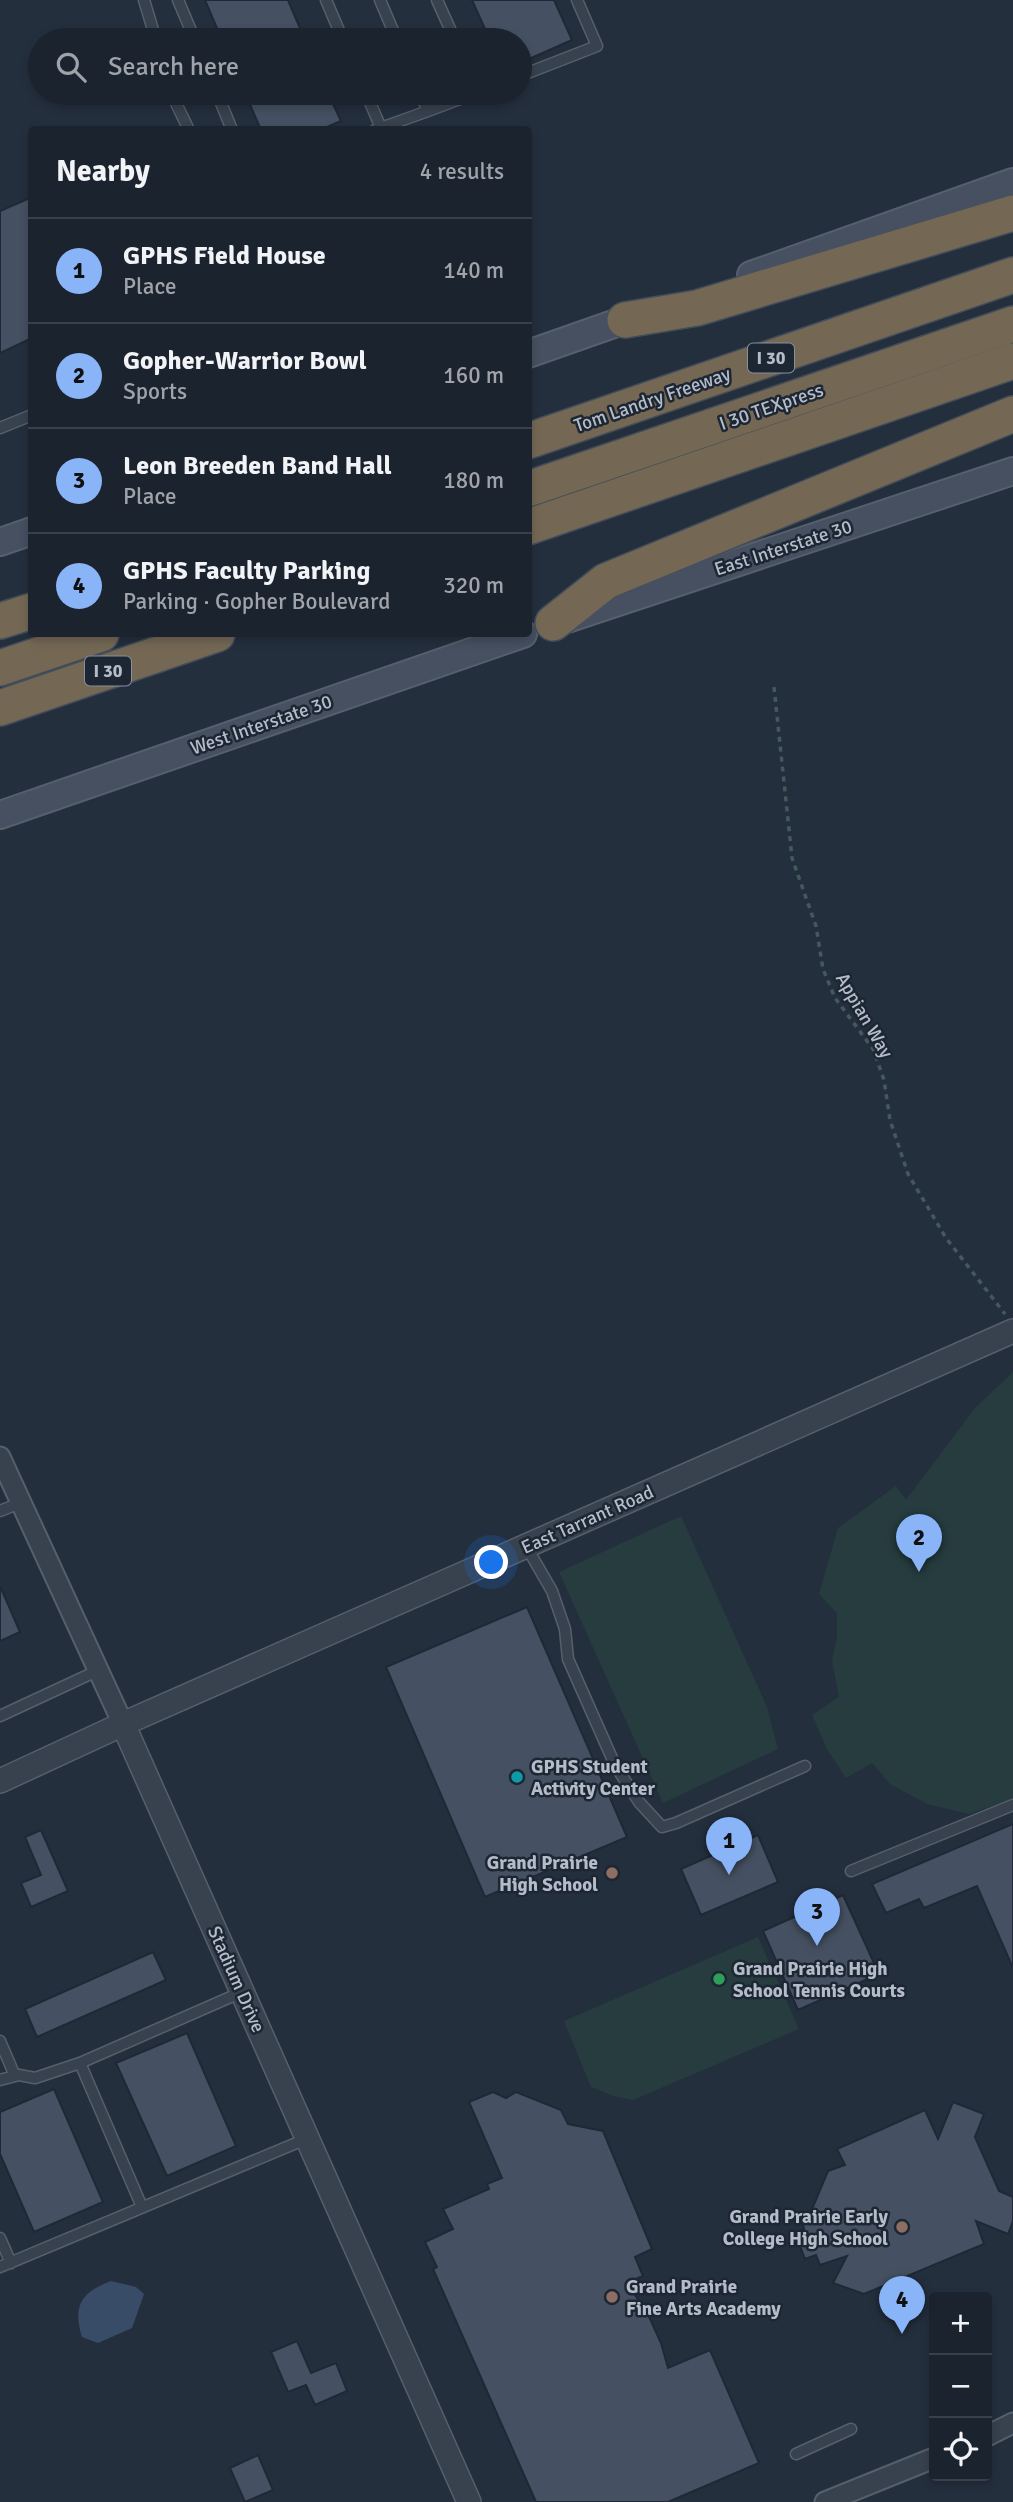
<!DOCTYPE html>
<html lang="en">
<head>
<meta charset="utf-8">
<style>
  body { margin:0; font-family:Signika,sans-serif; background:#282f3a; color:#f1f3f6 }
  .controls { position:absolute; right:21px; bottom:21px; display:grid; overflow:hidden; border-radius:7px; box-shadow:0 4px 10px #0003 }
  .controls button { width:63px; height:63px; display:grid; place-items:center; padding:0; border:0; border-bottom:2px solid #39404a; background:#1b232e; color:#f1f3f6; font:35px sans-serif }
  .you { position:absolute; left:492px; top:1563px; width:24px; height:24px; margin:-18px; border:5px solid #fff; border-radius:50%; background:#1a73e8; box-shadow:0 0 0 10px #1a73e833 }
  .badge { display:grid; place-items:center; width:46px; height:46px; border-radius:50%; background:#8ab4f8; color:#111; font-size:23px; font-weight:700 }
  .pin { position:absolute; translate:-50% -58px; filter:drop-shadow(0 2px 4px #0008) }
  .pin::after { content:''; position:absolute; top:37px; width:24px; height:21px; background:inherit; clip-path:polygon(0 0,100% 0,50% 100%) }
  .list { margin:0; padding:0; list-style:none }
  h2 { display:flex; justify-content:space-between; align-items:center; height:91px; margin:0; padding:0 28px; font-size:30px }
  h2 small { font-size:23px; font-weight:400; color:#a0a4aa }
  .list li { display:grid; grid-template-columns:46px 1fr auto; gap:21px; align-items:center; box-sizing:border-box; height:105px; padding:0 28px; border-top:2px solid #39404a }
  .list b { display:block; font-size:26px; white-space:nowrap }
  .list p { margin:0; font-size:23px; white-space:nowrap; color:#a0a4aa }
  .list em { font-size:23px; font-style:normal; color:#a0a4aa }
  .icon { flex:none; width:38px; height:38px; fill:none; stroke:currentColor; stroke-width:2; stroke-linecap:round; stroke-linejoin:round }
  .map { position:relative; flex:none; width:1013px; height:2502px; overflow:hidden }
  .search { position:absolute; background:#1b232e; box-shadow:0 4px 10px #0003; left:28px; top:28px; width:504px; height:77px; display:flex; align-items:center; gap:18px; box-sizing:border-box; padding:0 24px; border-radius:38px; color:#a0a4aa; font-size:26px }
  .panel { position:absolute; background:#1b232e; box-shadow:0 4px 10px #0003; left:28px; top:126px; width:504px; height:511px; border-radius:7px }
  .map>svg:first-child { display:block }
  .green { fill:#263c3f }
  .water { fill:#394c67 }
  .building { fill:#455162; stroke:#1f2835; stroke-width:2 }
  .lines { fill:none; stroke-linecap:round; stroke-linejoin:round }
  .service-casing { stroke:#565f6c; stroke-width:13 }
  .minor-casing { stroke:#565f6c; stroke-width:23 }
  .tertiary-casing { stroke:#565f6c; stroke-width:26 }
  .secondary-casing { stroke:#565f6c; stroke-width:30 }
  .motorway-casing { stroke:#434c59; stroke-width:38 }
  .path { stroke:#44595c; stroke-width:3.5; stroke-dasharray:5 5; stroke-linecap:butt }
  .service { stroke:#38414e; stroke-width:10 }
  .minor { stroke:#38414e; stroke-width:19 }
  .tertiary { stroke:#38414e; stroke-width:23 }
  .secondary { stroke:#465061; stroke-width:26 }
  .motorway { stroke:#746855; stroke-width:35 }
  .culture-dot { fill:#0f9aa8; stroke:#1d2633; stroke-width:2.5 }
  .education-dot { fill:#8d6e63; stroke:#1d2633; stroke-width:2.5 }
  .leisure-dot { fill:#2e9e5b; stroke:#1d2633; stroke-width:2.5 }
  .labels { text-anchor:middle; stroke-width:5; stroke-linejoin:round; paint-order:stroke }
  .shield { fill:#1d2633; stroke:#878f9c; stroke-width:2 }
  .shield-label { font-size:18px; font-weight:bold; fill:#b4bcc9 }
  .street-label { font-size:19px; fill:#b4bcc9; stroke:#1d2633 }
  .poi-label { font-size:19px; font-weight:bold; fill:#b4bcc9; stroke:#1d2633; text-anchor:start }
</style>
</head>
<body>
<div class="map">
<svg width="1013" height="2502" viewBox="0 0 1013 2502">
  <rect width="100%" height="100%" fill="#242f3e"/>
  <path class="green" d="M1013 1372V1799L969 1814 927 1804 890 1784 872 1763 846 1778 827 1749 812 1715 839 1697 832 1661 837 1637V1613L819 1594 838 1528 896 1486 906 1500 975 1408Z
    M681 1516 767 1707 778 1749 663 1803 559 1572Z
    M758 1937 799 2029 633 2100 613 2096 591 2087 564 2021Z"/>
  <path class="water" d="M111 2281 136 2287 144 2294 132 2328 98 2343 82 2337C72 2305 82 2292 111 2281Z"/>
  <path class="building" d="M205 0H288L305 40H222Z
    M472 0H554L572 40 520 63V40H490Z
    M245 93H328L341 121 320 130H261Z
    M32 197V338L0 353V211Z
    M0 1586 20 1632 0 1641Z
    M527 1607 627 1837 485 1897 386 1667Z
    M1013 1824V1968L977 1886 924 1908 919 1899 886 1913 872 1884Z
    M41 1830 68 1891 31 1907 21 1883 41 1875 25 1837Z
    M758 1835 778 1882 701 1915 681 1869Z
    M843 1895 879 1974 798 2010 763 1931Z
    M153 1952 166 1980 37 2037 25 2009Z
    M187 2033 236 2146 167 2176 116 2063Z
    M54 2089 103 2202 34 2232 0 2154V2112Z
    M493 2092 506 2098 516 2092 561 2110 568 2124 603 2131 652 2249 635 2257 643 2276 626 2283 646 2310 661 2343 668 2368 710 2350 759 2463 668 2502H536L433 2269 437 2267 425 2242 453 2229 443 2209 489 2189 487 2184 502 2178 469 2102Z
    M953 2102 984 2114 975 2137 999 2191 1013 2197V2221L1008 2234 976 2221 984 2244 864 2294 833 2283 847 2256 820 2265 816 2255 805 2259 795 2233 804 2229 801 2217 810 2214 828 2171 845 2165 837 2149 925 2110 938 2139Z
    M297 2341 311 2373 336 2363 347 2391 315 2405 306 2385 288 2392 271 2352Z
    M258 2455 273 2490 245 2502 230 2468Z"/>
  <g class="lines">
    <g class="service-casing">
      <path id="service" d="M144 0 156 40
        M178 0 195 40
        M326 0 343 40
        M380 0 397 40
        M437 0 455 40
        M520 76 597 46 577 0
        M171 93 189 130
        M217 93 232 130
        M366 93 381 128
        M420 93 428 111 476 93
        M375 130 428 111
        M0 428 32 415
        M0 1511 20 1503
        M526 1546 552 1591 565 1629 568 1659 615 1765 639 1802 662 1827 676 1823 805 1766
        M0 1716 99 1670
        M851 1871 1013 1805
        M0 2041 15 2076
        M80 2063 142 2207
        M0 2080 19 2075 35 2078 80 2063 242 1992
        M0 2238 11 2263
        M0 2267 306 2139
        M796 2454 851 2429"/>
    </g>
    <g class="minor-casing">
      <path id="minor" d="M0 1457 123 1724
        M987 2436 1013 2423
        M825 2502 934 2458"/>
    </g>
    <g class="tertiary-casing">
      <path id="tertiary" d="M123 1724 469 2502
        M0 1781 123 1724 1013 1331"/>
    </g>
    <g class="secondary-casing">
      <path id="secondary" d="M751 275 1013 182
        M528 354 642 314
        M0 542 32 531
        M567 619 1013 471
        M0 815 523 634"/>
    </g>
    <g class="motorway-casing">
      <path id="motorway" d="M625 320 697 308 1013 213
        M528 441 1013 275
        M528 489 1013 324
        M528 527 1013 361
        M0 621 32 611
        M553 623 606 581 1013 414
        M0 668 101 634
        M0 708 217 634"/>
    </g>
    <path class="path" d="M774 687 792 858 816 926 823 969 835 998 873 1049 884 1080 890 1120 908 1174 946 1238 1005 1314"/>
    <use href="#service" class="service"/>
    <use href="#minor" class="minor"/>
    <use href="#tertiary" class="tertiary"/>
    <use href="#secondary" class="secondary"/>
    <use href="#motorway" class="motorway"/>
  </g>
  <circle class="culture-dot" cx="517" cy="1777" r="7"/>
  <g class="education-dot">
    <circle cx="612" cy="1873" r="7"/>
    <circle cx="902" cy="2227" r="7"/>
    <circle cx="612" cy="2297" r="7"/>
  </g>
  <circle class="leisure-dot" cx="719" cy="1979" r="7"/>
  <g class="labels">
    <g class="shield">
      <rect x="748" y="343.5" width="46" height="29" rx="5"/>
      <rect x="85" y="656.5" width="46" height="29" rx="5"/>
    </g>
    <g class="shield-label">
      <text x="771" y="364">I 30</text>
      <text x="108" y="677">I 30</text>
    </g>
    <g class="street-label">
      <text transform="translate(652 399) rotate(-19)" y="7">Tom Landry Freeway</text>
      <text transform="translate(771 406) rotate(-19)" y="7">I 30 TEXpress</text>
      <text transform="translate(783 547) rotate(-18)" y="7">East Interstate 30</text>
      <text transform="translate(261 724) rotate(-19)" y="7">West Interstate 30</text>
      <text transform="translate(865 1015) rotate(60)" y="7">Appian Way</text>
      <text transform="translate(587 1519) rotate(-24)" y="7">East Tarrant Road</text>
      <text transform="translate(237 1979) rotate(66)" y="7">Stadium Drive</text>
    </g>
    <g class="poi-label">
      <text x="531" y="1773">GPHS Student<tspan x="531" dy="22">Activity Center</tspan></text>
      <text x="598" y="1869" text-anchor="end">Grand Prairie<tspan x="598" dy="22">High School</tspan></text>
      <text x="733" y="1975">Grand Prairie High<tspan x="733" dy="22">School Tennis Courts</tspan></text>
      <text x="888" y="2223" text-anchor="end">Grand Prairie Early<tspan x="888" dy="22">College High School</tspan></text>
      <text x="626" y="2293">Grand Prairie<tspan x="626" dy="22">Fine Arts Academy</tspan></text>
    </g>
  </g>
</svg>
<div class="controls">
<button>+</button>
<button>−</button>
<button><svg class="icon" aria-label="locate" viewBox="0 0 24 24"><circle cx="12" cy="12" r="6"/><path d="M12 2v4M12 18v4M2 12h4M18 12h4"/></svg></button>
</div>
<div class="you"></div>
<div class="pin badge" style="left:729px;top:1875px">1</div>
<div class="pin badge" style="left:919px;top:1572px">2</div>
<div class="pin badge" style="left:817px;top:1946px">3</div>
<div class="pin badge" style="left:902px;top:2334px">4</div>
<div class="search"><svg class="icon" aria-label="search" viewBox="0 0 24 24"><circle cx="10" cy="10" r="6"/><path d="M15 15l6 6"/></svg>Search here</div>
<section class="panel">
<h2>Nearby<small>4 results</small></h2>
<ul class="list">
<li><span class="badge">1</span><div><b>GPHS Field House</b><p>Place</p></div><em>140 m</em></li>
<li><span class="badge">2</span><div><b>Gopher-Warrior Bowl</b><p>Sports</p></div><em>160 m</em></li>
<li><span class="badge">3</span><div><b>Leon Breeden Band Hall</b><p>Place</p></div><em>180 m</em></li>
<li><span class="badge">4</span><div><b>GPHS Faculty Parking</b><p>Parking · Gopher Boulevard</p></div><em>320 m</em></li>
</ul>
</section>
</div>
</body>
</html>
